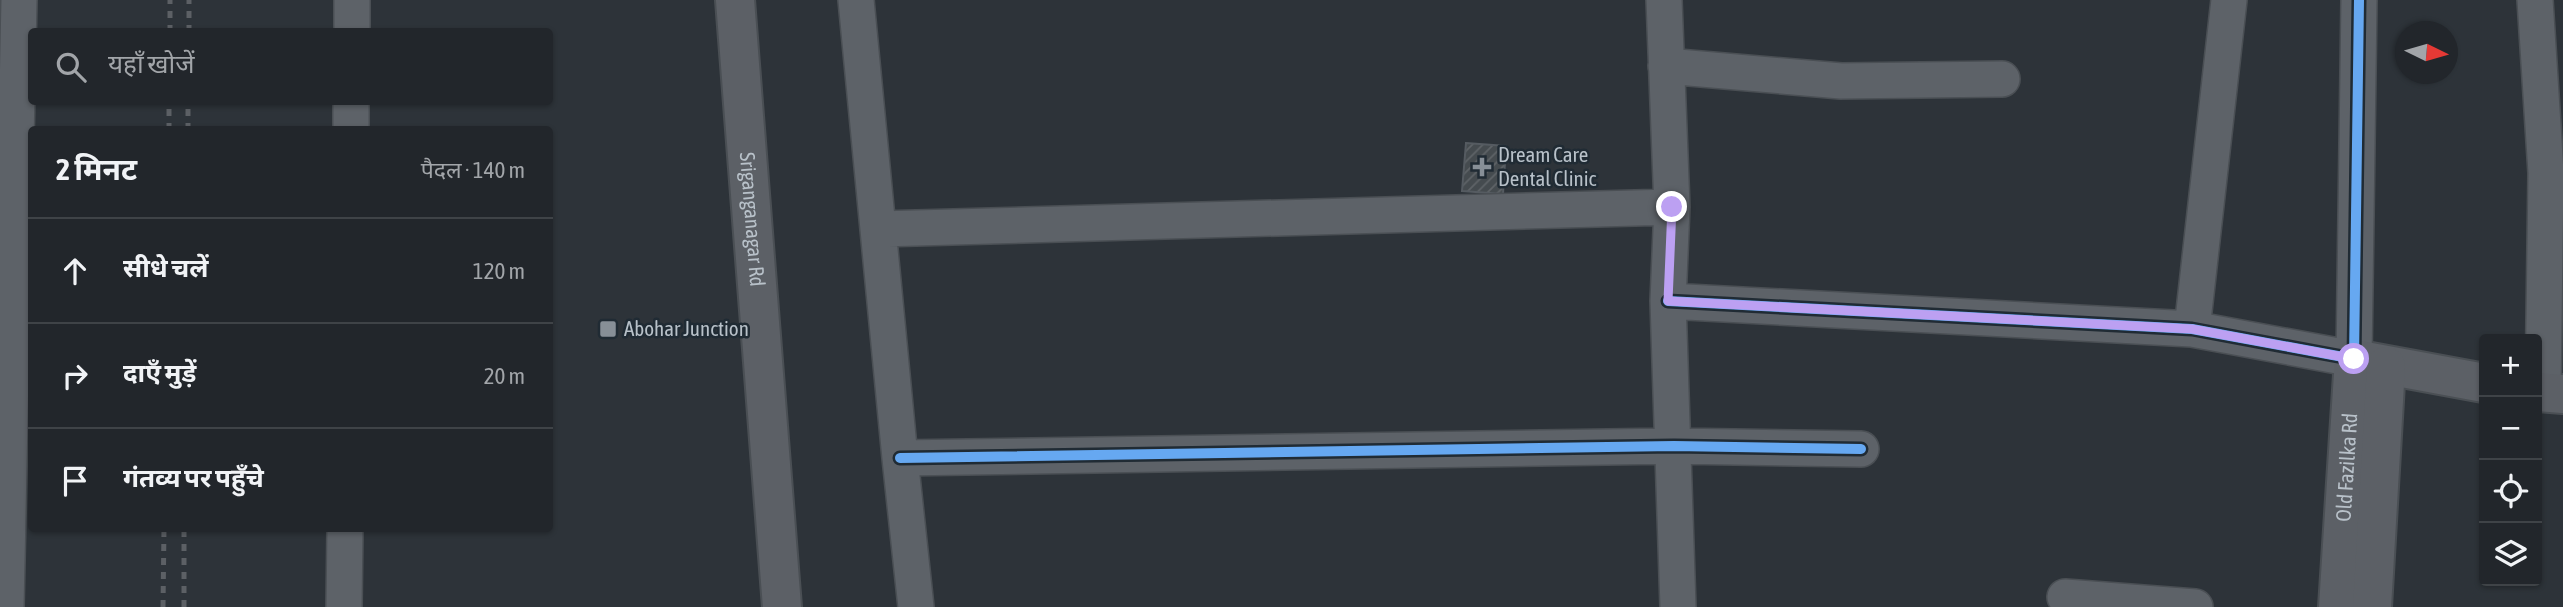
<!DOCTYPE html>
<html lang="hi">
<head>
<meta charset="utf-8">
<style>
  body { margin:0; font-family:"Asap Condensed","Noto Sans Devanagari",sans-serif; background:#2a2e33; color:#f1f3f6 }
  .controls { position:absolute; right:21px; bottom:21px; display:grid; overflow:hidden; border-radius:7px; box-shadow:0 2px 5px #0004 }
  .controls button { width:63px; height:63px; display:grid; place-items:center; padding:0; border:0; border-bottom:2px solid #3f4347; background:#22262b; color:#f1f3f6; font:35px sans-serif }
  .compass { position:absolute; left:2395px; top:21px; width:63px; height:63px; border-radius:50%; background:#22262b; box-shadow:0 2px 5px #0004; rotate:95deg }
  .stop { position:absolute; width:21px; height:21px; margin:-16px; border:5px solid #bca0f2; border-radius:50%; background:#fff }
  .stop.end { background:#bca0f2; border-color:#fff; box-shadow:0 2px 7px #0008 }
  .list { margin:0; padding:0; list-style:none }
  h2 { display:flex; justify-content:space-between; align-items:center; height:91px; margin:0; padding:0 28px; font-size:30px }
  h2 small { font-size:23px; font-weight:400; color:#a2a5a9 }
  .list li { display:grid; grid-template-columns:46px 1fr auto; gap:21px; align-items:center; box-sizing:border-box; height:105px; padding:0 28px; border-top:2px solid #3f4347 }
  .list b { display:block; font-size:26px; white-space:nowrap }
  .list em { font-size:23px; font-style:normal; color:#a2a5a9 }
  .icon { flex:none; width:38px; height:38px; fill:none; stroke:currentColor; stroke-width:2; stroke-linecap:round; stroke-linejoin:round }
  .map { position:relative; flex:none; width:2563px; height:607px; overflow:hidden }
  .search { position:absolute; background:#22262b; box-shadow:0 2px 5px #0004; left:28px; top:28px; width:525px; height:77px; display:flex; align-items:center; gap:18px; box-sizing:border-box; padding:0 24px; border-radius:7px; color:#a2a5a9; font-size:26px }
  .panel { position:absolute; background:#22262b; box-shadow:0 2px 5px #0004; left:28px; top:126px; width:525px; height:406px; border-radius:7px }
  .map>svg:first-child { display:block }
  .building { fill:url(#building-hatch); stroke:#555b61; stroke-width:2 }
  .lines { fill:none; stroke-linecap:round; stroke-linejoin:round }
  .minor-casing { stroke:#4a4f54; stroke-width:38 }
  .secondary-casing { stroke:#4a4f54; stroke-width:42 }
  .minor { stroke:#5d6268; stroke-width:35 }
  .secondary { stroke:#5c6066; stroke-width:38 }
  .rail { stroke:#5c6065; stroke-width:5; stroke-dasharray:7 7; stroke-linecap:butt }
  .cycleway-casing { stroke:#202b34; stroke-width:15 }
  .cycleway { stroke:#66a8f1; stroke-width:10 }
  .route { stroke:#bca0f2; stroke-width:9 }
  .poi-dot { fill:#878f97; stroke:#202b34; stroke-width:2.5 }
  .labels { text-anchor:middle; stroke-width:5; stroke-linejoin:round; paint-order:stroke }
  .poi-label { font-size:21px; fill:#b8c1c9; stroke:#202b34; text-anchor:start }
  .street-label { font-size:21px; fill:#b8c1c9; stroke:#202b34 }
</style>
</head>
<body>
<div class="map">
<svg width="2563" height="607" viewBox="0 0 2563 607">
  <defs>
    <pattern id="building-hatch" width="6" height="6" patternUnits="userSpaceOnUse" patternTransform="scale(1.75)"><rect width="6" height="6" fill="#454b4f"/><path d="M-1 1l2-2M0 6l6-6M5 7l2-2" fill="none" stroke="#5e6367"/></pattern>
  </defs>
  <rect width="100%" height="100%" fill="#2d3339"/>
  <path class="building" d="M1466 143 1506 146 1503 194 1462 191Z"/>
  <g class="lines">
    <g class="minor-casing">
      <path id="minor" d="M352 0V32
        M856 0 900 458 916 607
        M1664 0 1672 207 1668 301 1678 607
        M2535 0 2546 173 2543 393
        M1666 66 1841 81 2002 79
        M351 130V102
        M879 229 1672 207
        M1668 301 2192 329 2354 359 2359 0
        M2192 329 2229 0
        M900 458 1674 446 1861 449
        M2065 597 2195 607
        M6 607 19 0
        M344 607 345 528"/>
    </g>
    <g class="secondary-casing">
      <g id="secondary">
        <path id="s1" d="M735 0 782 607"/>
        <path d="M2537 392 2563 394"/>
        <path id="s2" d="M2338 607 2354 359 2484 383"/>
        <path d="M2372 607 2386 366"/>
      </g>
    </g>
    <use href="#minor" class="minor"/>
    <use href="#secondary" class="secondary"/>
    <path class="rail" d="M170 32V0
      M189 32V0
      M169 130V102
      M188 130V102
      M163 607 164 528
      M184 607V528"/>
    <g class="cycleway-casing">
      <path id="cycleway" d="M1668 301 2192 329 2354 359 2359 0
        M900 458 1674 446 1861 449"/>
    </g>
    <use href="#cycleway" class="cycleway"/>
  </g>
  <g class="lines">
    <path class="route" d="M1672 207 1668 301 2192 329 2354 359"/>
  </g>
  <g class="poi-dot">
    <path d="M1478.5 156.5h7v7h7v7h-7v7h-7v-7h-7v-7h7z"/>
    <rect x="599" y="320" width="18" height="18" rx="3.5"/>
  </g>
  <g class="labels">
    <g class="poi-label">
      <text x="1498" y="162">Dream Care<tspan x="1498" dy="24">Dental Clinic</tspan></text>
      <text x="624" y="336">Abohar Junction</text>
    </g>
    <g class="street-label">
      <text dy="7" stroke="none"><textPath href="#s1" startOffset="220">Sriganganagar Rd</textPath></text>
      <text dy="7" stroke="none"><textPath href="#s2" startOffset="140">Old Fazilka Rd</textPath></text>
    </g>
  </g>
</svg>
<div class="controls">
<button>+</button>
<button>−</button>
<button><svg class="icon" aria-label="locate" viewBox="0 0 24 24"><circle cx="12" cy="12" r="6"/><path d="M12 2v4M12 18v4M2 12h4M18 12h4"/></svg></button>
<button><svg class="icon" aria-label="layers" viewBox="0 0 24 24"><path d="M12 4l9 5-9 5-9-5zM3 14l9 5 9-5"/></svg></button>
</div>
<svg class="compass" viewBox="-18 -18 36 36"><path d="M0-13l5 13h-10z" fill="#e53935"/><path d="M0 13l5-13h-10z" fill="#a2a5a9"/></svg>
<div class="stop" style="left:2354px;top:359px"></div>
<div class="stop end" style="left:1672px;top:207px"></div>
<div class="search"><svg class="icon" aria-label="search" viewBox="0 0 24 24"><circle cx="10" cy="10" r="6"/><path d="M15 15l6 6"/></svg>यहाँ खोजें</div>
<section class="panel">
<h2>2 मिनट<small>पैदल · 140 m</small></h2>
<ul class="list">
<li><svg class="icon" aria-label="ahead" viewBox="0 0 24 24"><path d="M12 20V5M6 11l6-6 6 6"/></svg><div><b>सीधे चलें</b></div><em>120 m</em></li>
<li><svg class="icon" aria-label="right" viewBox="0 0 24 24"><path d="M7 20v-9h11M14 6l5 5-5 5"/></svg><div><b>दाएँ मुड़ें</b></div><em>20 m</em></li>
<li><svg class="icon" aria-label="arrive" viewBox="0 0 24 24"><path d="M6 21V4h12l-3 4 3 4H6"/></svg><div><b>गंतव्य पर पहुँचे</b></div></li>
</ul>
</section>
</div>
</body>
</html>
